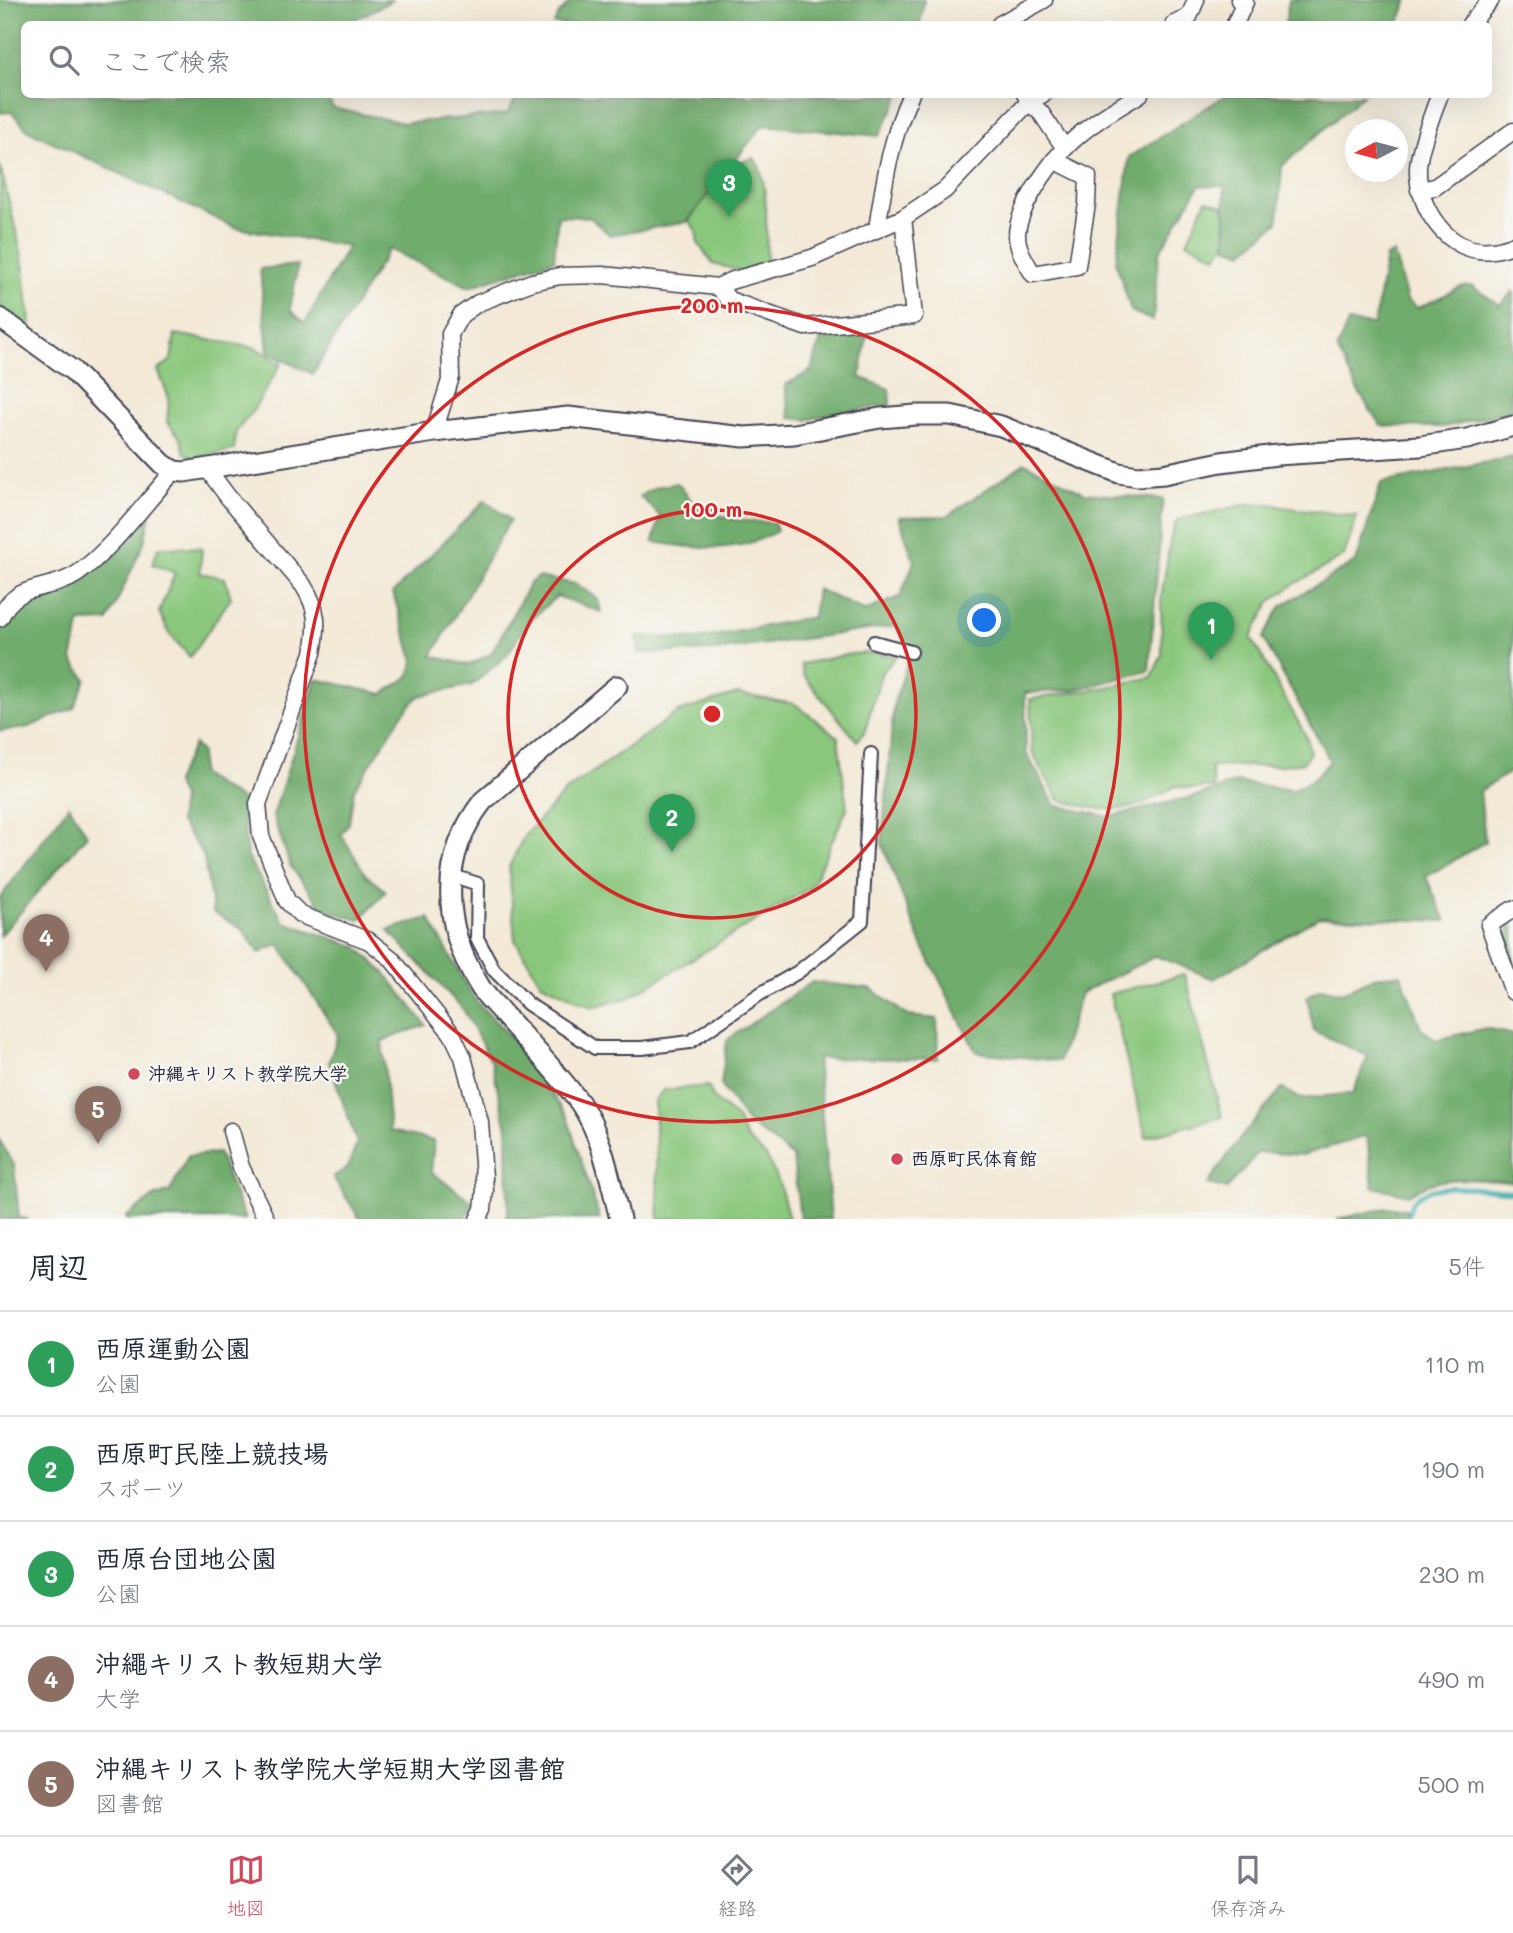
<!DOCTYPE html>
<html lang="ja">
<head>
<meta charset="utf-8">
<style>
  body { margin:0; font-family:Mali,"Klee One",sans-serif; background:#f2f2f3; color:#1f2937 }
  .compass { position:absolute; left:1345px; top:119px; width:63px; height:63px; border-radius:50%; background:#fff; box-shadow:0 7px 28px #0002; rotate:264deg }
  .you { position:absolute; left:985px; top:621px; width:24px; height:24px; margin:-18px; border:5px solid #fff; border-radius:50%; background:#1a73e8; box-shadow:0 0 0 10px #1a73e833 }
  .badge { display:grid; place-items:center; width:46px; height:46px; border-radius:50%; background:#d1495b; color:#fff; font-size:23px; font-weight:700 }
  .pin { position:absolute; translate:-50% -58px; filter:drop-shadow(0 2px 4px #0008) }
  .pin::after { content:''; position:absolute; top:37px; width:24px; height:21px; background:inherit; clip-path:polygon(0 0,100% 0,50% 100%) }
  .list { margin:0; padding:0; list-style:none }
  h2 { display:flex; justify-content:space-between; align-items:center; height:91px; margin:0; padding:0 28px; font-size:30px }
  h2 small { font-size:23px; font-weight:400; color:#747a83 }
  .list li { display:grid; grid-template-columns:46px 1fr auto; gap:21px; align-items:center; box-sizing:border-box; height:105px; padding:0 28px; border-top:2px solid #e0e1e3 }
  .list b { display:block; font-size:26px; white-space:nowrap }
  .list p { margin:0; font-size:23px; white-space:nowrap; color:#747a83 }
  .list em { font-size:23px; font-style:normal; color:#747a83 }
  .icon { flex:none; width:38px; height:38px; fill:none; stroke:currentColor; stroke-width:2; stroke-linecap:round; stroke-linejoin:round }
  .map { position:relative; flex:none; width:1513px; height:1219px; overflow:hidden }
  .search { position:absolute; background:#fff; box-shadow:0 7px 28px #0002; left:21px; right:21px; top:21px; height:77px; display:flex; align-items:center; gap:18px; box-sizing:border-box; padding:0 24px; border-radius:10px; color:#747a83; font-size:26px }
  .sheet { height:616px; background:#fff }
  nav { display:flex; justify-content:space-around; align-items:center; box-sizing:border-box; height:98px; border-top:2px solid #e0e1e3; background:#fff; font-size:19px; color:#747a83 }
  nav a { display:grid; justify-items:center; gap:4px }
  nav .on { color:#d1495b }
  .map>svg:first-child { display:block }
  .green { fill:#8ac77d; stroke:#56745c; stroke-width:2 }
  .forest { fill:#6fac6c; stroke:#486754; stroke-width:2 }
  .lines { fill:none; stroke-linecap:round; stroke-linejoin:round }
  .stream { stroke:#3eafb5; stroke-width:4.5 }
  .pedestrian-casing { stroke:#414052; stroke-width:16 }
  .minor-casing { stroke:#414052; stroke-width:19 }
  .tertiary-casing { stroke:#414052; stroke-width:23 }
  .pedestrian { stroke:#fff; stroke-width:12 }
  .minor { stroke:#fff; stroke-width:16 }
  .tertiary { stroke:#fff; stroke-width:19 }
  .ring { fill:none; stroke:#d62828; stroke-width:3.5 }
  .poi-dot { fill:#d1495b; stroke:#f6f6f2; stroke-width:2.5 }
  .labels { text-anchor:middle; stroke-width:5; stroke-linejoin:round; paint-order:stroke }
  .poi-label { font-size:18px; font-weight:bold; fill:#22223b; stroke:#f6f6f2; text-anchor:start }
  .centre { fill:#d62828; stroke:#f6f6f2; stroke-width:3.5 }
  .ring-label { font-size:21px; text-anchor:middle; font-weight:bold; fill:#d62828; stroke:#f6f6f2; stroke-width:5; stroke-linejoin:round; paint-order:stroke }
</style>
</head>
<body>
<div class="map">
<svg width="1513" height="1219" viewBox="0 0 1513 1219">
  <rect width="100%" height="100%" fill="#f6f6f2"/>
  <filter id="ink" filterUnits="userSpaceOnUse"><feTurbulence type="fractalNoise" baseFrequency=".0143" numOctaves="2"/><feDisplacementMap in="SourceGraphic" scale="14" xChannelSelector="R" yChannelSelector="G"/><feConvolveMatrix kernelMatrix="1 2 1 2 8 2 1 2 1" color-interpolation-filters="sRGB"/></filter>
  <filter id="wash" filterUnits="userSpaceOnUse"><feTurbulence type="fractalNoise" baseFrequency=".00686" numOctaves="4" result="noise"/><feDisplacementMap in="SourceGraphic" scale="28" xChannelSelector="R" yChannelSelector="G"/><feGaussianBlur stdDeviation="1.57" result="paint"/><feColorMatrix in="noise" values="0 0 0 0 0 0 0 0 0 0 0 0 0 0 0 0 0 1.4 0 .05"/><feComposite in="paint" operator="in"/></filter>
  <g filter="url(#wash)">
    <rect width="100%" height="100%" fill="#f3e9d6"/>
    <path class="green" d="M753 158C771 174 765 242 767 267L742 271 713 264 698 243 696 231 689 220 728 169 735 164Z
      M0 165 22 256 31 329 3 311 0 299Z
      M1206 200 1224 206 1226 243 1216 256 1187 242Z
      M175 334 256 348 281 364 252 412 236 432 234 450 194 458 185 453 181 439 167 422 169 398 158 370 171 360Z
      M1248 504H1272L1282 507 1357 516 1344 556 1293 585 1270 602 1251 637 1307 738 1310 752 1304 762 1285 765 1211 767 1214 787 1193 789 1175 786C1126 816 1112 813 1059 800L1032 752 1030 699 1103 688 1152 677 1162 654 1161 599 1171 536 1177 520Z
      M159 547 202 548 200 573 225 578 231 598 190 657 170 635 159 612 175 573 152 564Z
      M873 653 896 656 881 674 865 731 857 741 803 675 801 664 850 654Z
      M737 694 795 704 838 737 847 808 811 887 628 998 591 1007 541 983 515 940 509 867 524 836 566 791 678 712Z
      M1513 920V968C1507 951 1499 935 1513 920Z
      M1185 974 1222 1117 1146 1137 1110 994Z
      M708 1086 714 1099 736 1117 747 1139 766 1156 779 1182 789 1219H659L654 1102 663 1090Z"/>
    <path class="forest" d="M0 0H393L346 24H24V94L326 95 333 108 405 123 507 114 518 95H900L879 136 763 125 687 222 610 235 589 217 558 216 554 260 469 287 389 249 313 374 268 353 260 269 298 265 290 310 305 323 348 246 236 228 27 130 12 112 0 113Z
      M572 0H924L920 24H554L559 14Z
      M1289 0H1408L1398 24H1285Z
      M1226 95H1363L1282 166 1278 222 1243 252 1227 248 1224 186H1199L1159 253 1153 321 1131 311 1116 262 1129 157Z
      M1394 253 1407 300 1418 308 1463 286H1472L1500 305 1513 291 1511 411 1444 427 1381 426 1358 391 1337 349 1348 322 1374 325 1386 257Z
      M867 335 860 377 889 389 890 405 835 413 807 420 790 418 785 385 811 371 821 339Z
      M1513 457V770L1480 791 1485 842 1426 877 1446 921 1319 917 1214 979 1156 956 1081 993 1059 1061 976 1052 921 943 882 844 894 703 911 652 896 626 715 651 639 653 637 636 697 639 813 617 817 589 865 611 900 597 914 562 899 517 947 516 1025 463 1085 493 1163 499 1149 671 1074 690 1025 693 1026 753 1055 805 1109 817 1204 794 1236 782 1293 790 1314 779 1330 761 1263 638 1281 606 1356 562 1381 483Z
      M678 483 697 508 735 520 774 523 777 531C739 554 696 549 653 542L660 516 640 496 656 487Z
      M485 500 510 520 432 656 469 665 491 654 530 583 538 577 576 584 598 599 601 612 557 596 529 621 506 656 472 685 419 696 404 712 354 790 349 823 341 834 366 875 386 891 360 920 324 910 291 867 273 816 316 679 383 694 408 677 414 662 393 593Z
      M151 511 144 543 108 621 80 622 72 660 86 679 74 708 29 727 0 731V633L7 618 20 603 78 584 102 564Z
      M194 744 201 752V775L242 800 247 856 284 922 357 947 386 974 426 1025 382 1041 390 1131 434 1141 431 1172 473 1202 465 1219H360L333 1177 348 1167 357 1143 329 1062 338 1035 279 944 259 953 242 929 213 912 203 854 179 821 182 798 175 782Z
      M69 805 87 835 0 936V898Z
      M429 918 475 1000 520 1047 567 1116 600 1219H505L508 1210 507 1128 491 1061 463 1009 388 930Z
      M1401 974 1421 1028 1436 1040 1486 1028 1513 1035V1182C1477 1180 1439 1172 1409 1195L1373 1187 1367 1136 1302 1155 1258 1152 1227 1189 1208 1184 1237 1142 1282 1088 1301 1099 1353 1093 1368 1056 1314 1031 1307 997 1321 988 1342 993 1374 977Z
      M812 982 870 988 908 1016 937 1019 938 1059 817 1058 831 1219H800L793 1157 747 1122 721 1085 727 1040Z
      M0 1141 14 1165 19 1218 29 1219H0Z
      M218 1153 245 1219H127L126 1217 154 1197 170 1191 188 1156Z
      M1387 1208 1407 1209 1404 1219H1337Z"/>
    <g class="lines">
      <path class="stream" d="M1408 1219C1409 1214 1410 1207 1412 1203 1427 1178 1489 1190 1513 1192"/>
    </g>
  </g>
  <g filter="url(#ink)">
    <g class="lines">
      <g class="pedestrian-casing">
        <path id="pedestrian" d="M874 642 911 652
          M450 875 478 884 477 938 494 970 528 1004 595 1048H642L690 1042 760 994 798 972 862 921 871 754"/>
      </g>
      <g class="minor-casing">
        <path id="minor" d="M1000 24 1044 0
          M1174 24 1189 17 1196 0
          M1235 24 1245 2 1239 0
          M1470 24 1491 0
          M1025 94 1029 102 1041 113 1064 147
          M1440 94C1433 112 1419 149 1418 167 1416 206 1448 256 1492 250 1499 250 1506 247 1513 245
          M1054 160 1088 177 1087 204 1077 266 1033 274C1026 262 1017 249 1017 235 1017 223 1025 205 1031 195 1061 142 1089 125 1140 94
          M1419 190 1435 187 1513 131
          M877 229C884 182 891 137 911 94
          M718 287 729 300 805 327 914 316 903 218
          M434 432 451 377 450 334 461 315 478 303 532 282 560 276 603 275 718 287 730 281 812 258 903 218 945 190 1029 102 1043 94
          M206 467 228 497 303 585C319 610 318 625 313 653L258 804 261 836 287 901 301 915 369 941 391 958 452 1034 463 1057 480 1122 485 1191 483 1209 478 1219
          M0 618C17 580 48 593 77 574 112 549 145 503 174 471
          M1513 909 1489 925 1513 992
          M231 1131 241 1167 266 1219"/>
      </g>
      <g class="tertiary-casing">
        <path id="tertiary" d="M0 318 72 370 163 464 174 471 184 472 434 432 568 417 744 437 794 434 880 418 916 415H950L1001 426 1119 473 1138 476 1164 474 1221 462 1277 455 1420 446 1467 439 1513 426
          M617 686 483 801C439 857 442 926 479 985 485 996 495 1004 503 1014 529 1043 557 1072 580 1103 603 1136 610 1181 620 1219"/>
      </g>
      <use href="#pedestrian" class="pedestrian"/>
      <use href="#minor" class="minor"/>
      <use href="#tertiary" class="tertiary"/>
    </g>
  </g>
  <g class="ring">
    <circle cx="712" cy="714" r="204"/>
    <circle cx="712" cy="714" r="408"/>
  </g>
  <g class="poi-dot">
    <circle cx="134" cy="1074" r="7"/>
    <circle cx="897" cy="1159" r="7"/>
  </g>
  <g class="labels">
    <g class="poi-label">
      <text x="148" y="1080">沖縄キリスト教学院大学</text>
      <text x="911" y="1165">西原町民体育館</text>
    </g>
  </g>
  <circle cx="712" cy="714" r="10" class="centre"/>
  <g class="ring-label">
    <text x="712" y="313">200 m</text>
    <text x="712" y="517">100 m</text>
  </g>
</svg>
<svg class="compass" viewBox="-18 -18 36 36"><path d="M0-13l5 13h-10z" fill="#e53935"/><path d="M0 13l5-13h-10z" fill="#747a83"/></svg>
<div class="you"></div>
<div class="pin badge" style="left:1211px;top:660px;background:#2e9e5b">1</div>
<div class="pin badge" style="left:672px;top:852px;background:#2e9e5b">2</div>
<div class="pin badge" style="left:729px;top:217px;background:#2e9e5b">3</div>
<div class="pin badge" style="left:46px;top:972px;background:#8d6e63">4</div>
<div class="pin badge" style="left:98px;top:1144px;background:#8d6e63">5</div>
<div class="search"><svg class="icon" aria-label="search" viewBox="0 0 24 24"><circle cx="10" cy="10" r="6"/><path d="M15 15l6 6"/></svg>ここで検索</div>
</div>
<section class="sheet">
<h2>周辺<small>5件</small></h2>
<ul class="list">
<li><span class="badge" style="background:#2e9e5b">1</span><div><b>西原運動公園</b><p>公園</p></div><em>110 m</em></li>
<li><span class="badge" style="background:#2e9e5b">2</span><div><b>西原町民陸上競技場</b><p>スポーツ</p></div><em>190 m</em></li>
<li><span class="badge" style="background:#2e9e5b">3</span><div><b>西原台団地公園</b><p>公園</p></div><em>230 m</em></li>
<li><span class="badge" style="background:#8d6e63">4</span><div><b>沖繩キリスト教短期大学</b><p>大学</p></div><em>490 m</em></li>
<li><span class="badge" style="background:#8d6e63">5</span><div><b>沖縄キリスト教学院大学短期大学図書館</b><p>図書館</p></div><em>500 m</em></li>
</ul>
</section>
<nav>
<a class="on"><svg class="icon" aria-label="map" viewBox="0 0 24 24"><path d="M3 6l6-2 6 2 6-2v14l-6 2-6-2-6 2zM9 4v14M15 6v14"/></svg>地図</a>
<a><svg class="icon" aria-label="directions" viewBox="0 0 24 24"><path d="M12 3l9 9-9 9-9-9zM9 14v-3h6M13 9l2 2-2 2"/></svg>経路</a>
<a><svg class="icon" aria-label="saved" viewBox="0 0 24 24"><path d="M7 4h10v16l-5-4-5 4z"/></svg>保存済み</a>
</nav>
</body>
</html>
